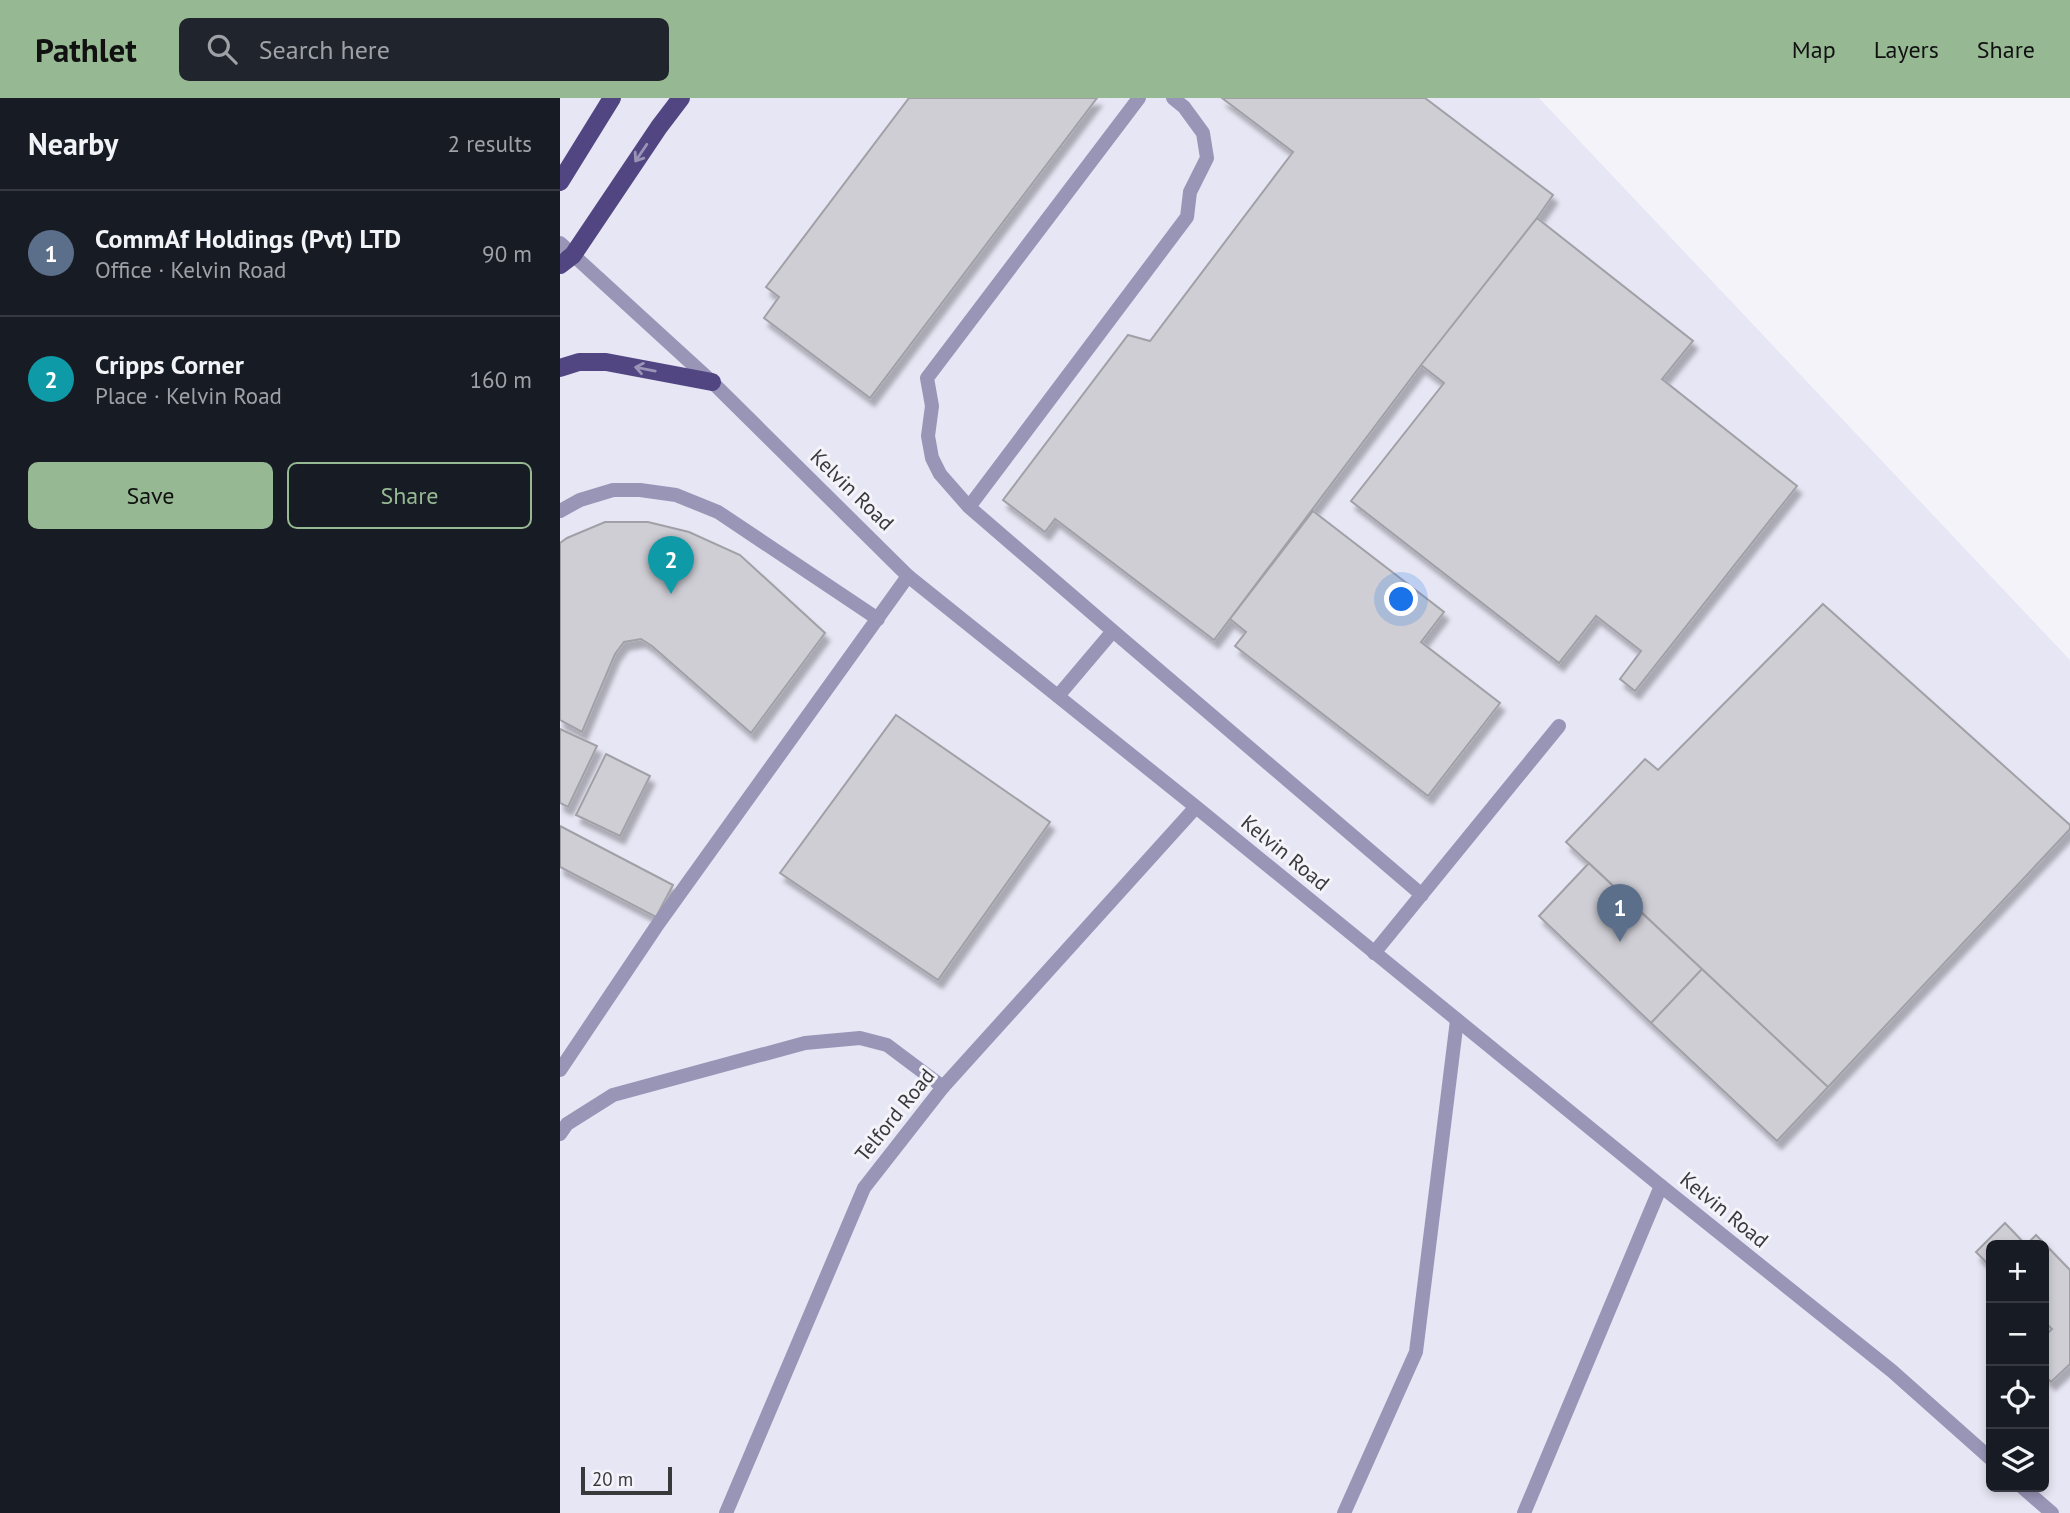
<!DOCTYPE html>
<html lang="en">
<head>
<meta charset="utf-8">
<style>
  body { margin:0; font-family:"PT Sans",sans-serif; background:#20242c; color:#f1f3f6 }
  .controls { position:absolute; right:21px; bottom:21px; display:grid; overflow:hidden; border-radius:10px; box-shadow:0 4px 10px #0003 }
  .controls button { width:63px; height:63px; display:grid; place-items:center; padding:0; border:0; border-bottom:2px solid #363941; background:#171b24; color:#f1f3f6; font:35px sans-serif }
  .scale { position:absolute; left:21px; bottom:18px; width:91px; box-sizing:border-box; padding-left:7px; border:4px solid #39383b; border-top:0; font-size:19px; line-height:24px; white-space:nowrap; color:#39383b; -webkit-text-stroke:5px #f4f3fa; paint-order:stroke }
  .you { position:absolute; left:842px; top:502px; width:24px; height:24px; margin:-18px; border:5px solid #fff; border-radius:50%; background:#1a73e8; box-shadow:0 0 0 10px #1a73e833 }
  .badge { display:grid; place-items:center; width:46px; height:46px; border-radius:50%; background:#96b993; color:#fff; font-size:23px; font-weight:700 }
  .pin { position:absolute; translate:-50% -58px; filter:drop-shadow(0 2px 4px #0008) }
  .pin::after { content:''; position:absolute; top:37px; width:24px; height:21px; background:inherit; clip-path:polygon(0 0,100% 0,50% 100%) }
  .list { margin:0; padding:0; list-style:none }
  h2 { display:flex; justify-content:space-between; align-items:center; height:91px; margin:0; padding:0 28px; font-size:30px }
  h2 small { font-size:23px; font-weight:400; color:#9ea1a6 }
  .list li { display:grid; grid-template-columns:46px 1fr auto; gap:21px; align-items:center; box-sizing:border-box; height:126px; padding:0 28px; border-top:2px solid #363941 }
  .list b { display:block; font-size:26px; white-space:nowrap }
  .list p { margin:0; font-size:23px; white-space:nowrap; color:#9ea1a6 }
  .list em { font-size:23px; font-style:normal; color:#9ea1a6 }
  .actions { display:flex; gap:14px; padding:21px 28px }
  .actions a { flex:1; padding:16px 0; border:2px solid #96b993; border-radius:10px; text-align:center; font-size:24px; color:#96b993 }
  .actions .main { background:#96b993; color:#111 }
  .icon { flex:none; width:38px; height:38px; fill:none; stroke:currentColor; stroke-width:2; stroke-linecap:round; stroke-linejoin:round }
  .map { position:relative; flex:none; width:1510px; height:1415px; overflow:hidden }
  header { display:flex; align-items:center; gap:42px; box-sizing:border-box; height:98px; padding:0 35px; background:#96b993; color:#111 }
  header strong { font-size:33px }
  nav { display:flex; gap:38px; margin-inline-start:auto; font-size:24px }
  .search { width:490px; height:63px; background:#20242c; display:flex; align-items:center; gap:18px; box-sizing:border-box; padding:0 24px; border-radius:10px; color:#9ea1a6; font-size:26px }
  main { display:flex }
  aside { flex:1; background:#171b24 }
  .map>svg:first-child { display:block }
  .built { fill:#e7e6f4; fill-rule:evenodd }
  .building { fill:#cfced5; stroke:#a1a0a7; stroke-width:2; filter:url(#shadow) }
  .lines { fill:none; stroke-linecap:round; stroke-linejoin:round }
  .lane { stroke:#9995b7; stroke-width:14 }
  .street { stroke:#9995b7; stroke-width:14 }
  .primary { stroke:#514681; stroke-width:18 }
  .oneway { stroke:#9a94b7 }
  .labels { text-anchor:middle; stroke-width:6; stroke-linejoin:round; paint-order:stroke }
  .street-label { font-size:21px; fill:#39383b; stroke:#f4f3fa }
</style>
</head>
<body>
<header>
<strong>Pathlet</strong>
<div class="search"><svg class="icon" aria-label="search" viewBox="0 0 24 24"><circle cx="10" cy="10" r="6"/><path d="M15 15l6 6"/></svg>Search here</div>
<nav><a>Map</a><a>Layers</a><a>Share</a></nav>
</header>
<main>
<aside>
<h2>Nearby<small>2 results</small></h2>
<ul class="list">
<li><span class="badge" style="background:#5c6f8a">1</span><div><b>CommAf Holdings (Pvt) LTD</b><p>Office · Kelvin Road</p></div><em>90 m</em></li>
<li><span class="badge" style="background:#0f9aa8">2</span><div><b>Cripps Corner</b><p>Place · Kelvin Road</p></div><em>160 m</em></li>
</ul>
<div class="actions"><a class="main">Save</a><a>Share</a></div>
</aside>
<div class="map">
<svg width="1510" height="1415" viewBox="0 0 1510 1415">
  <defs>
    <filter id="shadow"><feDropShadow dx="4.5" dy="8" stdDeviation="2" flood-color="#0004"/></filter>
  </defs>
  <rect width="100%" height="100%" fill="#f4f3fa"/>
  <path class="built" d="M0 0H979L1510 562V1415H0ZM1431 1147H1484V1389H1431Z"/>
  <path class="building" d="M349 0H537L310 300 204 220 219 199 206 189Z
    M662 0H865L993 97 977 120 861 267 654 542 495 421 485 434 443 402 568 237 590 243 733 54Z
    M977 120 1133 243 1102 281 1237 388 1075 593 1060 581 1081 553 1036 518 999 565 791 403 884 285 861 267Z
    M753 413 884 514 861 544 940 605 868 698 675 548 686 534 670 521Z
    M45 424H88L129 434 180 457 265 535 191 635 92 548 81 541 64 544 55 556 22 634 0 622V445L7 440Z
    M1263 506 1510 727V731L1268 989 1006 744 1085 661 1098 672Z
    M336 617 490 724 378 882 220 775Z
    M0 631 37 648 8 709 0 705Z
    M46 656 90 678 60 738 16 717Z
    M0 728 113 787 96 819 0 769Z
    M1029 765 1142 871 1091 925 979 818Z
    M1142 871 1268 989 1217 1043 1091 925Z
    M1445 1125 1466 1147 1476 1137 1510 1172V1266L1491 1284 1484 1277V1239L1492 1231 1484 1223V1147H1431V1169L1416 1154Z"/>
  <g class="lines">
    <path class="lane" d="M409 409 627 119 630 94 647 60 643 35 624 9 613 0
      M0 413 20 402 53 392H80L116 397 158 414 318 521
      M553 533 862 797
      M498 598 553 533 409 409 380 376 372 360 368 338 372 308 367 280 579 0
      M814 855 999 628
      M0 972 96 829 348 478
      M0 1036 7 1026 53 997 245 945 300 940 327 947 383 989
      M784 1415 856 1254 897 922
      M964 1415 1101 1088"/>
    <path class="street" d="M0 145 152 284 348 478 636 709 1101 1088 1332 1273 1431 1361
      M1462 1389 1492 1415
      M166 1415 304 1090 383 989 636 709"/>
    <path class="primary" d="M0 84 52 0
      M0 167 13 157 99 29 121 0
      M0 270 19 264H46L152 284"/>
  </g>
  <defs><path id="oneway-shaft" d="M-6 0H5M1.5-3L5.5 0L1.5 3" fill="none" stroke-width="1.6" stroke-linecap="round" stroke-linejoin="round" transform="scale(1.75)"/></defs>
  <g class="oneway">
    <use href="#oneway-shaft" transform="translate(81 55) rotate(124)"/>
    <use href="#oneway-shaft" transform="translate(85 271) rotate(-169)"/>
  </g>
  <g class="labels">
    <g class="street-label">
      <text transform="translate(292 392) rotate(44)" y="7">Kelvin Road</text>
      <text transform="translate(725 755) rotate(39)" y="7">Kelvin Road</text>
      <text transform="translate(335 1017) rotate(-51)" y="7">Telford Road</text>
      <text transform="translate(1164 1112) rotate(39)" y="7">Kelvin Road</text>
    </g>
  </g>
</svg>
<div class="controls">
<button>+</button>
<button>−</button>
<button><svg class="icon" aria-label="locate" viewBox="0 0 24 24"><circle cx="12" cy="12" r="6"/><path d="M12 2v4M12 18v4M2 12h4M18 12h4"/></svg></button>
<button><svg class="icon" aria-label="layers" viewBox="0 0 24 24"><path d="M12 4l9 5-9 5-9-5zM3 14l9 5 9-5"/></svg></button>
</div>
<div class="scale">20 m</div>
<div class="you"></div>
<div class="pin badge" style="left:1060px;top:844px;background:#5c6f8a">1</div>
<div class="pin badge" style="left:111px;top:496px;background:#0f9aa8">2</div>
</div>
</main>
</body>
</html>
